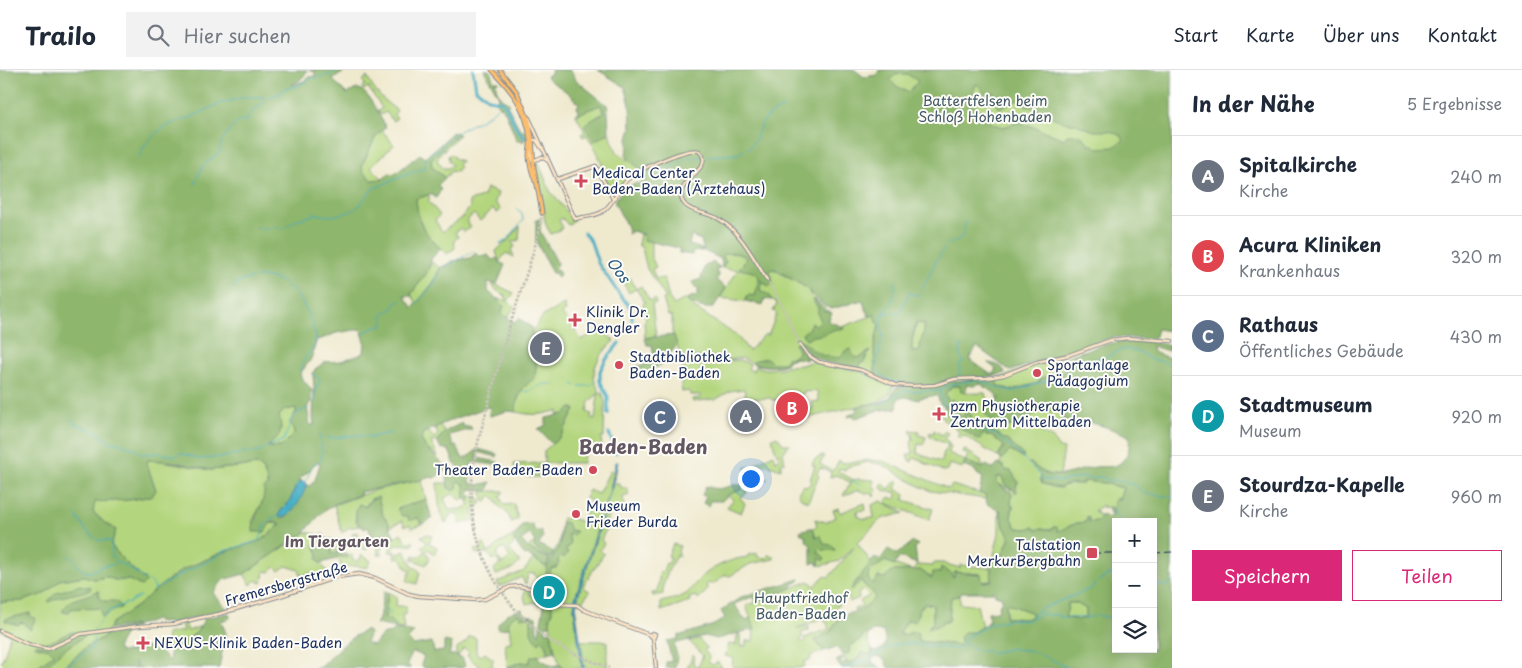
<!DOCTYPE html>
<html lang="de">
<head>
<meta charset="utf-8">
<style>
  body { margin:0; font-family:"Playpen Sans",sans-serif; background:#f2f2f3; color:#1f2937 }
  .controls { position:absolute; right:15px; bottom:15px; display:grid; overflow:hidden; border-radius:0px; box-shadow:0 2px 12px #0003 }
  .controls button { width:45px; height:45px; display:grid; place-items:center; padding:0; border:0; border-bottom:1px solid #e0e1e3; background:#fff; color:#1f2937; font:25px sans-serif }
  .you { position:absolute; left:750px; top:408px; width:18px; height:18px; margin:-12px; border:4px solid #fff; border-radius:50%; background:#1a73e8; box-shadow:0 0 0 8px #1a73e833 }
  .badge { display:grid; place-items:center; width:32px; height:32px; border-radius:50%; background:#db2777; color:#fff; font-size:16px; font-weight:700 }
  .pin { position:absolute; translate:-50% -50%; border:2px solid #fff; box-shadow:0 1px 5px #0006 }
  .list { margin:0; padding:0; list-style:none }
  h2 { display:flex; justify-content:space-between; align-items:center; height:65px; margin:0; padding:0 20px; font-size:21px }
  h2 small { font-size:16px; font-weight:400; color:#747a83 }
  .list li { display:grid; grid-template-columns:32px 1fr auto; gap:15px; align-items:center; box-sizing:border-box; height:80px; padding:0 20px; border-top:1px solid #e0e1e3 }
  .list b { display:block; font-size:19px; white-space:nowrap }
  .list p { margin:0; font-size:16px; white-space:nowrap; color:#747a83 }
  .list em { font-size:16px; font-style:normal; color:#747a83 }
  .actions { display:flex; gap:10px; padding:15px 20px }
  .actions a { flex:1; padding:11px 0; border:1px solid #db2777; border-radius:0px; text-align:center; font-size:18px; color:#db2777 }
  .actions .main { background:#db2777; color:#fff }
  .icon { flex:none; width:28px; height:28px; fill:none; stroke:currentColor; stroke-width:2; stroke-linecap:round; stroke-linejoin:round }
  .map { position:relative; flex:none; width:1172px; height:598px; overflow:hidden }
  header { display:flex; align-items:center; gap:30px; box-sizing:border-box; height:70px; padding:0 25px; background:#fff; border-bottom:1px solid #e0e1e3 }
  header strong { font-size:24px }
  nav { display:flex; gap:28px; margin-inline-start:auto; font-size:18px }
  .search { width:350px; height:45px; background:#f2f2f3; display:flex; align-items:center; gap:12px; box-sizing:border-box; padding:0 18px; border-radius:0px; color:#747a83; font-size:19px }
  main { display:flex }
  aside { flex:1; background:#fff }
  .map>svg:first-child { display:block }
  .green { fill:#b3d57d; stroke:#67826e }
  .forest { fill:#8eb66c; stroke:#547265; fill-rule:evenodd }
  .water { fill:#43acc3; stroke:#2f6e90 }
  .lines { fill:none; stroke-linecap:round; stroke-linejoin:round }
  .stream { stroke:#43acc3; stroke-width:1 }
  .river { stroke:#43acc3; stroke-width:3 }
  .secondary-tunnel { stroke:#c5c4b8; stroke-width:2.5; stroke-dasharray:2.5 1; stroke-linecap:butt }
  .primary-tunnel { stroke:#c5c4b8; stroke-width:3; stroke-dasharray:3 1.5; stroke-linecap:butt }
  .secondary-casing { stroke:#858c96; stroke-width:4.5 }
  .primary-casing { stroke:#858c96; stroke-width:5 }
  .secondary { stroke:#fee5c5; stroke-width:2.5 }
  .primary { stroke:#fcbd6e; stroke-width:3 }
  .rail { stroke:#1b2f5e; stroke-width:1; stroke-dasharray:8 4; stroke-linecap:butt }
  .poi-dot { fill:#d1495b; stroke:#fdfcf7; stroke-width:2 }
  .labels { text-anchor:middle; stroke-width:4; stroke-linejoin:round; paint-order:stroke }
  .park-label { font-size:14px; fill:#415866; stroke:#fdfcf7 }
  .poi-label { font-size:14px; fill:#1b2f5e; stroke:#fdfcf7; text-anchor:start }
  .street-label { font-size:14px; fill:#1b2f5e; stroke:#fdfcf7 }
  .water-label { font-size:15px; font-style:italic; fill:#295b81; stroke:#fdfcf7 }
  .neighbourhood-label { font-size:15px; font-weight:bold; fill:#625763; stroke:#fdfcf7 }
  .district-label { font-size:19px; font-weight:bold; fill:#625763; stroke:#fdfcf7 }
</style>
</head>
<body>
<header>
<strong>Trailo</strong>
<div class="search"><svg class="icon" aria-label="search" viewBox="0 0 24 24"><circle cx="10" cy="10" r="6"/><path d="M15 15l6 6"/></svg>Hier suchen</div>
<nav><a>Start</a><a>Karte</a><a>Über uns</a><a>Kontakt</a></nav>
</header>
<main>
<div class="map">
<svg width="1172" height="598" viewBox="0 0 1172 598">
  <rect width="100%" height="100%" fill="#fdfcf7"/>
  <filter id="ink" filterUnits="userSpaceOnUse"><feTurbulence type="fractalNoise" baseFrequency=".02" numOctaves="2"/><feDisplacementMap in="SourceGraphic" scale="10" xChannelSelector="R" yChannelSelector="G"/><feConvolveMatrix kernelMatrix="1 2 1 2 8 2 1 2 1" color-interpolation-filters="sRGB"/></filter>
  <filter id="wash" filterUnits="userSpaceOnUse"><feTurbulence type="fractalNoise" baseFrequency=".0096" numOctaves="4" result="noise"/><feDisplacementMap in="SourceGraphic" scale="20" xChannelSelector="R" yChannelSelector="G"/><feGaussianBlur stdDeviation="1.12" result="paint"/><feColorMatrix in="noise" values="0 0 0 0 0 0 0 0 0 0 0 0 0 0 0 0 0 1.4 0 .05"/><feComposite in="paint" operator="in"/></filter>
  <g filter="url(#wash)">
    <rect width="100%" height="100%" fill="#efe9ce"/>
    <path class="green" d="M881 0 1172 41 1104 102 872 7H877Z
      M367 7C374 21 384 32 397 40L394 45 397 48 393 51 386 42 381 45 378 41 382 38 368 17 364 20 362 17 365 14 362 11Z
      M600 35 605 43 597 70 602 65 609 63 617 82 627 90 628 89 642 99 625 110 614 125 612 124 600 98 602 94 596 80 587 65 583 67 581 64 585 62 576 45Z
      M382 60 394 75 371 97 383 109 372 110 363 102 362 95 376 66Z
      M458 64 459 65 440 84 437 90 443 98H448L452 95 449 91 448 86 450 84 456 89 461 91 458 95 460 97 456 102 451 101 445 108 432 97 431 89C441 81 448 72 458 64Z
      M538 91 550 121 574 150 568 155 562 148 559 150 563 158 551 164C542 150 545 147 543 132 540 119 537 106 535 93Z
      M486 118 498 123 495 132 501 140 497 143 493 139 480 151 474 144 468 149V153L471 157 464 162 461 158 455 162 458 167 454 171 455 178 447 184C426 166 417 157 416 129L428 125 430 128 428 131 440 145 435 150 442 162 462 148 470 137 469 131 483 127Z
      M520 156 519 170 512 172 515 177 511 179 514 187 506 183 499 192 496 181 510 168Z
      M640 164 651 171V187L656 197 652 199 656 209 664 208 669 228 674 235 685 229 692 236 737 266 749 281 765 264 768 266 777 243 773 241 777 234 774 230H771L770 226 760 221 761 210 764 213 773 214 769 200 773 199 807 218 810 224 826 240 831 242 828 254 842 257 874 245 879 255 874 278 875 305C854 294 830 296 810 285L806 290C800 287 792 288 787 291V293L781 296H766L754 294 742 288 728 290V287H681L672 262V246H668L663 229 666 228 647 199 642 178 638 175Z
      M727 183 741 184 747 188 740 198 754 202 759 207 755 226 748 225 745 231 720 228 738 200 722 198 726 191 721 185Z
      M432 192 440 198 433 213 417 234 411 224 426 204Z
      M630 208 636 219 641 216 650 231 655 229 656 233 652 234 656 266 645 268 644 251 646 249 643 234 645 232 636 219 629 223 622 211Z
      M492 213 514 223 508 231 514 237 508 248 501 244 504 236 495 228 507 231 505 225C500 223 493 219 492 213Z
      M564 234 566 241 561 243 576 261 581 270 602 259 604 262 614 271C604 280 594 292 594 306 594 312 598 317 600 322L589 332 587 342 592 344 591 348 595 349 598 325 602 322 605 332 604 367H601L602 381H584L583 393H544V381L561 366 575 340 574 338 569 339 564 344 557 345 559 341C553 341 548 343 542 344 533 345 525 344 516 342L517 331 524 316 535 306 537 288 531 257 534 259 543 246Z
      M917 253 924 254C926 263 919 271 921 281L912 282V270Z
      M1071 285 1074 293 1060 302 1049 305 1039 313 1012 320 998 316 996 309 1001 310V308L1034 295Z
      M699 288 724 291 740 290 750 294 748 299 753 301 755 296 766 299 783 298 785 296 802 295 812 291 829 296 857 300 891 315 893 318 890 324 877 332 807 348 806 340 812 339 813 337 812 332 819 331 817 321 804 322 797 331 772 330 771 328 746 329 744 319 730 321 715 330 713 329 693 332 692 329 700 328 701 326 700 325H690L689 321 682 322 681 311 685 310 682 293 685 289Z
      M952 316H960L961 322C970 324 977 323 985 323L988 334 999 355 1027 359 1014 348 1031 347 1038 342 1064 340 1067 345 1061 348 1066 349 1068 352 1044 358 1041 362 1052 368 1059 378 1064 379 1060 405C1046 406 1040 400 1030 393L1029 394 1041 406 1042 411 1041 413C1057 420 1066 413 1082 414L1083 411 1104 413 1123 418 1119 432 1113 436 1114 445 1110 437 1103 438V435L1094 441H1096L1098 446 1102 445 1098 451 1077 453 1058 461 1042 458 1037 460 1017 458 1011 447 1013 436 1011 435 1010 420 997 413V407H1002L1005 415 1014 420 1018 412 1011 401 1005 400 1003 396 1000 395 1001 389 963 365 960 368 957 366 959 362 955 357 943 350 944 348 941 346 945 336 948 348 951 352 979 370 983 364 993 367 1005 376 999 383H1006L1010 381 1023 388V386L999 366 1000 365 973 354 971 345 960 347 956 332 949 333 945 324Z
      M296 338V342L290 352 294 361V364L281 377H267L281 360 279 346 284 340Z
      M440 355 445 362 437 371 431 372 438 387 426 378 421 369 423 363 428 361 434 368 438 364 435 358Z
      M910 360 919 361 918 365 926 367 923 375 918 374 917 383 941 392 944 382H945L948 375 929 366 930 362 933 364 934 360 942 365 945 361 948 363 944 369 949 372 948 375 951 376 949 383 965 391 968 385 962 382 964 379 982 391 981 394 985 397 984 398 965 391 963 398 949 394 947 400 943 401 922 392V390L913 388 912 392 909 390 907 385 913 383 911 372 913 368Z
      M777 366 783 374H789L783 383 785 392 781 393V399L769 395 755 394 773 384 776 391 780 389 774 377 772 368Z
      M823 385 824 387 820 394 833 401 839 391 843 393 869 390 883 391 949 419 952 415 985 425 986 429 931 421 919 416 883 395 869 392 847 397 845 400 840 398 838 402 854 410 858 409 874 410 873 416 877 419 874 426 869 422 868 424 858 420 844 426 843 425 851 413 837 405 830 407 831 402 820 398 817 404 819 406 808 432 801 428 798 423 803 415 806 417 812 412 810 410 815 396 812 395 814 390Z
      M151 389 210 400 258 395C278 409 260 436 252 452L282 454 262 470 221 483 182 500 151 523 140 534 112 553 104 567 87 576 63 598H3L5 596 1 592 5 583 10 565 0 560V532L22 531 44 524 60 510 84 506 94 509 107 507 115 510H129L140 515 147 512 124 491 111 475 116 460 106 454 93 442 94 432 129 430 152 426 156 420 147 395V391Z
      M544 393V395L537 397 539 407H527L526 402 515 401 514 394Z
      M746 397H761L759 401 761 408H768L761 417 756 419 746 403Z
      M610 401H614L610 418H612L614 413H619L622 418H627L629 425 623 427 624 440 623 444 610 440 606 453 608 455 601 470 604 473 600 480 604 484C596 494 591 505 583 516L590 522 581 533H577L581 514 603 448 575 528 574 539 582 598H562C554 582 550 563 550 546L552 544 551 531 546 526 545 528H536V532L526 534 524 526 525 518 530 519 529 524 535 526 538 522 533 518 535 512 538 510 534 503 528 504 526 514 524 513 522 507 499 517 497 512 524 501 533 489 546 497 550 489 528 478 535 471 534 477 551 488 559 472 562 448 567 449 568 447 582 452 591 431 585 428 589 420 598 424Z
      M421 410 426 429 398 439 408 446 418 448 422 454 412 458 410 455 405 456 402 451 390 457 388 451 383 446 378 427 371 429 355 448 359 456 348 458 342 463 334 435 375 420Z
      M457 410 464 414 465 428 461 430 453 424 444 428 449 440 462 439 469 435V426L477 427 481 431V434L473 441 475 450 459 454 458 445 451 443 446 454 440 443 437 413H448V418Z
      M896 411 899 413 895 418 905 425 904 430 933 439 929 450 886 433 889 427 895 429 897 427 896 422H888L881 418 882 413 889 419Z
      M742 419 747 421 746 424 740 427 745 434 741 443 727 437 733 430 728 425Z
      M482 421H504L500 427 504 435 514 434 518 449 511 452 508 444 499 436 495 429 491 425 486 432 483 431Z
      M881 431 904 443 881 449 857 473 871 492 853 518 861 510C864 518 872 518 875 527L865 537 855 542 854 539 862 536 860 531 869 526 863 520 858 524 859 528 850 532 847 525C831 545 822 549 797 558L809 556 808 561 801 563 803 567 800 569 802 572 805 571 804 568 829 559 827 553 824 550 832 544 838 550 830 562 815 570 824 581 810 586 811 589 804 592 805 596 800 598 732 597 733 588 725 586 729 574 736 575 737 565 740 564V576H746V571H753L754 560H755L746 536 809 511 815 516 824 506 829 507 854 477 839 491 820 496 816 467 813 458 817 456 815 449 826 452 836 447 833 440 838 438 840 443 865 433 866 440 857 441 858 446 864 449 874 448 872 435Z
      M999 439 1004 457 1010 467 999 493 993 489 999 463Z
      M306 462 320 465 314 476 319 485 317 489 328 502 312 507 310 503 301 506 299 500 286 496 279 501 275 497 270 502 264 501 262 513 255 510 251 515 244 504Z
      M358 462 360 471 366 470 367 480 353 475 339 472 336 480 337 484 331 483 334 470 340 471 354 469 352 463Z
      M401 463 407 472H414L412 476 402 474 395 476 391 483 389 482 392 473 386 469H381L382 485H378L377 469H380V464H384L392 469Z
      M518 463 514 469 515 473 509 479 520 492 513 499 496 505 494 499 500 494 496 489 498 488 502 492 500 495 510 488 504 478 498 482 497 486 493 490 487 483 476 484 474 480 481 479 482 474H484L488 482 493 480 498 474Z
      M428 464 432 466 429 473 437 477 434 485 429 479 426 482 430 488 426 495 412 489 414 485 419 487 425 481 421 477 427 473 421 466Z
      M673 474 680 476 678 481 680 487 676 485C672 495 666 503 664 514L663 515V524L653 526 652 523 657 522 660 502 663 501 666 493 668 494 671 488 668 486Z
      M393 481 398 484 405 481 414 498H417L420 502 417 514 407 511 411 500 406 498 403 491 399 487 395 489Z
      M757 483 758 487 767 488 768 485 774 486V489L750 494 730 506 725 505 712 515 710 513 706 515 708 520 698 529 696 526 689 528 690 531 661 541V532C668 530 677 529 684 525 690 522 691 518 695 514 708 498 729 489 748 487V485Z
      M348 484 352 485V489L358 492 362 485 371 491 367 498 357 496 341 497 340 491 336 489 337 486 347 488Z
      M885 491 913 501 917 495 933 496 934 493H943L960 498V495L991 498 992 511 981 512 980 504 955 502 954 507 941 498 940 503 932 508 920 500 885 508 878 507 873 514 868 509 870 501Z
      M388 522 397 527 396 536H406V544L402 545 404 559 396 558V556L385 548Z
      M960 526V534L977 535 982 556 959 575 918 571V563L912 562 905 565 899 564 908 550 916 551 919 540 925 533 933 535V552L928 558 949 551 951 527Z
      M1006 533 1033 543C1027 554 1016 546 1006 548Z
      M1068 533H1076L1086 539V548L1077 550 1065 546 1068 538Z
      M518 543 532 547 539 572 542 569 547 576 548 583 531 587 529 593 521 592 507 597 505 573 511 572 509 555H506L510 548Z
      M185 553 188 561 201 556C195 569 180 573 168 579L166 564 183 561 181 554Z
      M868 563V573L871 575 872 585H860L858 589 849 594 846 592 843 585 849 583V577Z
      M470 566 476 568V583L481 586 485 583 494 590 492 592 493 596 481 598 467 586 469 583 464 578 458 586 456 583V579L467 571Z
      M699 569 707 578 704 580 709 586 708 592 713 595 718 592 722 598H687L693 585 695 586 693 591 694 595 698 597 703 586 689 571Z
      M581 571H607V598H584Z"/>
    <path class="forest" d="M0 0H307C304 8 299 11 292 14L293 15 306 10 307 7 315 6V2L309 0H348L332 9 347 24C350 23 354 19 358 19 367 18 381 50 386 57L376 66 362 95 363 102 372 110 383 109 389 103 395 104 420 84 424 88 440 75 452 62 454 63 456 62 458 64C448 72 441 81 431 89L432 97 445 108 438 115 441 120 436 128 431 124 416 129C419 155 422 159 440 178L432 188 426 204 411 224 412 226H404L413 238 433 213 440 198 453 191 470 188 476 183 479 186 488 185 492 190 498 188 499 192 505 195 497 214 488 212V221L504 236 501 244 514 252 519 248 531 257 537 288 535 308C523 316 515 328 516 342L508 341 490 346 489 342 491 338 488 337 449 351 423 363 421 369 426 378 448 399 434 408 429 407 421 410 360 422 361 424 337 433 326 439 318 447 303 464 244 504 223 510 213 523 228 540 169 554 167 552 163 553 155 550 148 553 109 559 112 553 140 534 151 523 182 500 221 483 262 470 281 454 276 452 270 453 265 462H253C252 444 266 435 264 418L268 415 263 399 257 395 210 400 173 392 148 390 147 395 156 420 152 426 129 430 95 432 93 442 106 454 116 460 111 475 124 491 147 512 141 516 129 510H115L107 507 94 509 84 506 60 510 44 524 22 531 0 532ZM361 259 365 272 364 283 341 291 325 292 315 299 313 305 314 318 313 348 314 355H310L307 337 311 332V319L302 309 300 304 311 289 317 269 319 270 336 263ZM296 338V342L290 352 294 361V364L281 377H268V376C281 365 283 362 279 346L284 340ZM317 391 320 394 315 410 310 416 307 415 290 444 284 448 279 446C280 439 284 438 288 433 294 426 293 417 301 411L300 408 308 402Z
      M484 0H489C492 3 491 7 494 11H499L495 13 497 18 496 19 501 28 510 33 507 35 518 56 523 61 527 60V68L522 65 521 66 525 71H517L505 41 496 32 499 27Z
      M551 0H571L576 10 607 35 608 42 609 63 594 71 584 55 605 42 600 35 576 45 578 42 577 37 579 34C574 29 570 24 564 20 557 14 551 13 546 6L552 3Z
      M598 0H855L864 7 877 5 879 0H1172V259L1170 261 1157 259 1154 269 1114 267 1010 301 977 277 969 289 990 304H993L996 299 988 293C995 293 1004 297 1005 303 984 311 961 304 940 312L976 309 978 311V309H996L998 316 1012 320 1038 313 1041 308 1060 302 1074 293 1071 285C1107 273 1135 264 1172 277V282L1152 276 1153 282 1172 289V598H888L885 590 877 586 872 589V592L881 598H841L836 591 842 587 843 590 840 591 842 594 846 592 850 593 858 589 861 582 872 585V580L876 582 883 578 886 573 883 561H874L863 566 861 569 849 577V583L843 585 836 577 824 581 814 570 830 562 838 550 848 543C859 543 868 535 875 527 872 519 864 517 861 510L852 520 851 518 874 488 880 490 888 479 897 484 913 472 918 475 915 477 917 494 900 487 894 495 885 491 870 501 868 509 873 514 878 507 885 508 893 501 920 500 932 508 933 502 940 503 941 497 952 504V507H954L955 502 981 504 982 512 992 511 990 489 999 493 1010 467 1004 457 1000 440 987 434 985 425 979 423 983 408 977 404 975 400 963 396 965 391 983 398 986 395 994 399 998 394 1003 396 1005 400 1011 401 1018 412 1016 416 1017 422 1015 423 1014 420 1005 415 1002 407H997V413L1012 424 1011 435 1013 436 1011 447 1017 458 1027 459 1033 457 1037 460 1041 458 1052 460 1053 457H1057L1058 461 1077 453 1086 452 1087 446 1089 447V452L1098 451 1102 445 1108 448 1111 446 1108 438 1110 437 1114 445 1113 436 1115 429 1118 428 1119 430 1123 418 1104 413 1083 411V414L1072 413 1061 417V418L1052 417 1041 413 1042 411 1040 410 1041 406 1029 394 1030 392C1035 397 1043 404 1050 405 1062 408 1083 398 1096 397 1103 396 1113 398 1119 394 1129 386 1130 378 1129 366 1109 358 1090 349 1068 352L1066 349H1060L1066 345 1064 340 1038 342 1031 347 1014 349 1020 354 1029 359 1006 355 998 356 985 344 990 339 988 334 995 333 999 329C993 318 987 321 980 313L974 316 966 315V323L961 322 960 316H952L945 324 949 332 951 329 956 332 960 347 965 345 964 342 967 340 971 345 973 354 1000 365 999 366 1008 371 1024 386 1023 388 1010 381 1002 389 998 386 1004 376 993 367 983 364 979 370 951 352 948 348 945 336 940 334 937 325 920 328 919 330 906 327 898 328 897 338 876 341 856 348 853 346 848 347 849 345 856 342 857 337C873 333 890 334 896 317H907L909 315 891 312 875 305 874 278 879 255 874 245 869 246 862 230 832 239 824 236 805 217 775 199 769 200 773 214 768 216 761 210 760 220 770 226 771 230 764 229 763 235 745 231 748 225 755 226 759 207 754 202 739 199 747 188C739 182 731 182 722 185L726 191 722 198 721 189 704 181 701 170 691 166 689 175 702 179 703 181 692 182V185L679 183V178L643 170 644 165 633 161 628 164 627 157 614 131C623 119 627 114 642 113L643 110 639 109 643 106 644 102 628 89 626 84 628 77V69L631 57 630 35 625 17ZM907 4 918 11 909 22 896 16 890 10 895 5ZM976 14 979 16 987 26 993 22 996 29V34L999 38 1018 30 1031 38 1034 37 1040 42 1043 41 1047 45 1067 53H1073L1094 61H1110L1121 66 1124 70 1114 77 1097 78 1094 75 1088 74 1087 71 1081 65H1067L1064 69C1049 63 1034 57 1019 52L1003 57 990 53 971 30ZM916 253 924 254C926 263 919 271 920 281L912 282V270ZM1116 452H1153V579H1116ZM961 522H995V525L1002 527V533H1000L998 541 988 542 989 552 973 562H964L960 568 961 573 959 575 918 571V563L912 562 905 565 899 564 908 550 915 552 919 540 925 533 933 535V552L927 559 941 555 942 552 949 551 951 527 960 526ZM1006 533 1033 543C1027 554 1016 546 1006 548ZM1068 533H1076L1086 539V548L1077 550 1065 547 1068 538Z
      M540 149V161L558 194 555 197 560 204 558 207 555 203H552L536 171V150Z
      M712 192 720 197 719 199 717 198 716 201 719 206 716 210 726 218 713 238H704L689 233 686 229 697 225 699 219 695 218 692 212 701 209 705 195H709Z
      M814 229 824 241 832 243 828 251 843 257 844 259C835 259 835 259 827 263 821 266 815 265 806 269L802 264 808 259 811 253 816 255 821 250 818 245V238L812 230Z
      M674 265 677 275 662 294 655 298 653 296 650 297 652 302 644 304 638 301 637 296 650 294 654 288 652 275H647L645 268Z
      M801 270 813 280 824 286 840 288 845 281 850 279 855 288 861 287 870 281 864 292 859 294 861 296 858 298 825 292 812 286 801 274 799 276 806 287V290C800 287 792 288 787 291V293C777 298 765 296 754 294L753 292 756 290 767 288 772 293H783L787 288 795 286 798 283 797 277 794 275 796 272Z
      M574 338 575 340 561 366 552 374 538 359 546 355V348L564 344 569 339Z
      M462 353 464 357 470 356 472 359 449 365 453 374 452 377 456 375 463 389 469 386 478 379 497 384V387L478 382 477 388 498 392 497 395 472 392 470 413 478 415 491 412 488 421 470 419 469 432 465 428 464 414 458 411 457 418 454 421 448 418 447 406 463 401 454 393 449 380 441 378 437 371 446 361Z
      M733 415H743L742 419 728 425 722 431H710L708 436 703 433 706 427 702 425 706 416C717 420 722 419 733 415Z
      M378 427 383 446 388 451 390 457 395 467 392 469 384 464H381L380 469H373L368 457 364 459 362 456H359C355 447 354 443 359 434L366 437 371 429Z
      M426 429 432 449 422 454 418 448 409 451 408 446H402L397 439Z
      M562 452 567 453 570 460 576 461 573 465 568 464 571 473 568 478 565 480 568 483 564 488 561 486 558 489 559 493 556 498 551 499 548 515 539 519 535 516 538 511 545 509 547 498 560 475Z
      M532 454 535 461H541L543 467 539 475 554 482 550 488 534 477 535 471 530 464 521 470 528 478 549 489 546 497 528 485 525 486 513 469 522 455Z
      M810 458H813L816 467 821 466 824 474 832 475 835 480H822L820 478 818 482 825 488 823 491 820 488 818 496 816 492 811 494V476L807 472 804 464H801L800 461Z
      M324 464V468L334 470 331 483 337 484 338 481 348 484V488L337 486 336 489 321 493 317 489 318 485 314 475 320 465Z
      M800 509 799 511 792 515V518L756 532 755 529 752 527 734 534 745 550 751 548 755 560H749L717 569 704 566 674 574 677 586 675 598H666V592L672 591 667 571 678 569V566L714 555 725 548 721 541 741 527Z
      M80 515 86 517 90 516 91 519C78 525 62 524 50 532L48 531 56 523Z
      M99 521V527L103 531H116L122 537 102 547 100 538C90 540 80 537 71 539L68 543 63 542V539L72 530Z
      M384 521 388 522 385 548 390 550 396 556V558L376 554 379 549Z
      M540 529 548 530 552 534V544L550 546V555L545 556 546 562 551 561 555 581 548 583 547 576 542 569 539 573 531 563V547H520L518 544C513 545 510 550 507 554L509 555V558L498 559V554L507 544 522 539 523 544 536 547 537 562 539 563 544 536 537 534 536 530Z
      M30 543 31 547 36 548 30 560 23 552 20 553 18 555 5 551V549Z
      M229 543 230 548 221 551 226 563 219 598H138L135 592H134L136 598H63L87 576 104 567 107 562 136 556 137 558 126 562 117 578 120 582H128L157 575 162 584 169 591 170 583 168 579 188 569 197 562 205 548Z
      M395 559 414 562 408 569 413 575 432 572 434 582 444 581V572L445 571 452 573 449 585H455L463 589 465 596 463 598H424L421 595 424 586 413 582 407 594 411 598H314L322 595 350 569 365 560 370 563 366 573 374 575 382 565 390 563Z
      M73 562 85 565V566L62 581 44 598H35L54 584 49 579 35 576 36 574 43 575 46 572C57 572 62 564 73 562Z
      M539 585 540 589 553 596 560 594 562 598H506L521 592 529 593 531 587Z"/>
    <path class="water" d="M615 392H618L615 407 577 529 576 541 584 598H582L574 539 575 528 607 430 614 405Z
      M301 411 307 413C304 424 293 448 280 448L279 444C282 438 287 436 290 430 294 423 294 416 301 411Z"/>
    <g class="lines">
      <path class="stream" d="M282 21 284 18H290L304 13 310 9 329 5 337 0
        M187 49 219 34 245 27H264
        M748 79C758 71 758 56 766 48 771 43 778 40 784 38
        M706 86 738 84 744 80
        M139 87C145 68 166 53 186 49
        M425 91C427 83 432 82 439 80 451 57 481 56 497 37
        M416 101 425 98V92
        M649 107 665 101 690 87 694 88 700 87
        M197 108 203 96 220 82C219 69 231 58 241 50L246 51 251 42 260 36 267 28 282 23
        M195 114 196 111
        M357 138 372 119 415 101
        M299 149 312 146 314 143C327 148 343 146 355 139
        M256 157 264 159
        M265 159 277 157 282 159 298 149
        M500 174C511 170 514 159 523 151L522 143 517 139
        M947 174C954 171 963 170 964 161 965 153 962 160 966 152
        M257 207C287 205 301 226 311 251
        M895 212V219
        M232 218 238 212 253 208
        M919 224C929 209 933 192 944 179
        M416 234 435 213 440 202 445 197 474 181
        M882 246 888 242 899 244 909 223 918 226
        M312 253 316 267 314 276
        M363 263 374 258 375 256 383 255 384 249 382 247 384 243 392 239 397 231H401
        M882 269 883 266C875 241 892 241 895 222
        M876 297 881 272
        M877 299C885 312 895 312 908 314
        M299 301 304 290 313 277
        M313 304 320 310 316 320 315 332
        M959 308 960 294 963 292 960 285 961 276
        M599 311H600
        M552 314H555
        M573 314 576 316
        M591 315 594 313
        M579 316H590
        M538 317 544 314H550
        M532 320 535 319
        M940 321 943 333 947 336H950L951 345 955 351 960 355 995 364 1020 385 1041 406 1042 409
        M523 322 530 321
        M879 335 903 321H940L949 315 970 311H981L998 318 1012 321 1018 320 1048 310 1081 290 1087 292 1101 287 1104 288 1119 281 1126 279 1141 283 1150 289 1165 292 1172 297
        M70 349 74 353 99 363 108 372 121 373 127 377 134 378 141 384 159 383 175 386 181 383 199 389 225 387 234 384 239 385 244 382 252 384 255 382H260L265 378
        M371 367 391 363
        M327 368C341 369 361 361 373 369
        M267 377 284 370 292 349 298 342 310 338
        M851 410 861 415
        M1043 410 1062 411 1083 407 1093 409 1097 407 1105 408 1106 410C1114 409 1132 413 1139 418 1143 422 1143 424 1149 424
        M304 412C309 407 309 402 312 397 316 391 314 396 319 392 326 386 320 372 319 364
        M1150 424 1172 427
        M1112 439 1115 445
        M76 446 86 460 97 470 111 471 112 474V486L116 492C124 493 137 505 146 509
        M1117 447 1120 449
        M263 461C264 452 270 447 279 446
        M68 486 72 489
        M73 490C90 512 89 499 107 495 109 495 112 495 114 494
        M149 510 153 514 155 519
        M1098 511 1110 504 1116 507
        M1153 515 1166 516 1172 511
        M154 520 183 503 213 489 224 481 258 471 263 463
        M383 537 389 540 390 545
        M1096 545 1116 549
        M1032 548 1044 543 1049 546 1054 544 1064 548 1093 547
        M94 560 109 541 127 533 128 534 133 530 141 526
        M964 574 980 581H988L991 583 1013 578 1018 580C1033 577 1055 593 1069 598
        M869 589 891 576 905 573 957 579 961 576 966 567 990 554 1010 549 1025 551 1029 550 1038 540 1092 518 1096 513
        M870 592 879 598
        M64 598 92 577 94 565
        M843 598 867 590"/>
      <path class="river" d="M473 0 476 19 489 29 503 32C512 44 514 61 527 69
        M584 163 591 172 598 193 619 224 630 237 632 242V250
        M608 344V327L600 311V301L605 291 619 273
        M609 363 616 383"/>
    </g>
  </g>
  <g filter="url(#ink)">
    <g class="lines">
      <path class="secondary-tunnel" d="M767 210 780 232 800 274"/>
      <path class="primary-tunnel" d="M542 143C538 172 527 201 518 230 507 263 498 297 489 331 482 358 473 385 472 413 468 476 500 538 554 573 571 584 590 590 609 598"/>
      <g class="secondary-casing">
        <path id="secondary" d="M529 48 575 149C584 146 594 147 602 142 614 134 618 119 628 109 638 100 686 77 699 81 717 98 674 110 682 130 687 143 708 142 719 149 741 162 754 189 767 210
          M532 70H536L543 80
          M531 78V86L533 91 542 87 548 91
          M558 109 596 96 613 129
          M800 274 808 285 819 292 861 300 895 315 914 316 935 315 955 309 987 308 1004 305 1037 292 1069 285 1111 270 1128 268 1172 271
          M0 561 27 574 48 579 81 564 139 556 174 554 199 548 219 544 280 526 337 507 359 504 375 508 409 524 419 526 476 530 485 529 510 517 519 516 534 519 554 534 577 535 584 540 650 565
          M652 563 655 564 654 567 650 566Z
          M653 567 656 598"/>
      </g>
      <g class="primary-casing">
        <path id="primary" d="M492 0C512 21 527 39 530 70 531 75 529 80 529 85 529 94 532 103 535 111
          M500 0 517 22 529 51 532 67 534 98 542 143"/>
      </g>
      <use href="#secondary" class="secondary"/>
      <use href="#primary" class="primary"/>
      <path class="rail" d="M1092 483H1116
        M1153 483 1172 482"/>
    </g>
  </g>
  <g class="poi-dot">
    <path d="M578.5 103.5h5v5h5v5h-5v5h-5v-5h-5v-5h5z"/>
    <path d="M572.5 242.5h5v5h5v5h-5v5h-5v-5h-5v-5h5z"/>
    <circle cx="619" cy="295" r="5"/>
    <circle cx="1037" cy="303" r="5"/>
    <path d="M936.5 336.5h5v5h5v5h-5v5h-5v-5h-5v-5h5z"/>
    <circle cx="593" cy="400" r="5"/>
    <circle cx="576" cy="444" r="5"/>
    <rect x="1086" y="477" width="12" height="12" rx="2.5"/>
    <path d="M140.5 565.5h5v5h5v5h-5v5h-5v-5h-5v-5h5z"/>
  </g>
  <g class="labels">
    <g class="park-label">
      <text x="985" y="36">Battertfelsen beim<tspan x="985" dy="16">Schloß Hohenbaden</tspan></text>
      <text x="801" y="533">Hauptfriedhof<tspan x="801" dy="16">Baden-Baden</tspan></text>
    </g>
    <g class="poi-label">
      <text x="592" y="108">Medical Center<tspan x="592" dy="16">Baden-Baden (Ärztehaus)</tspan></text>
      <text x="586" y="247">Klinik Dr.<tspan x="586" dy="16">Dengler</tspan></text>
      <text x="629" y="292">Stadtbibliothek<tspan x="629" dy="16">Baden-Baden</tspan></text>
      <text x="1047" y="300">Sportanlage<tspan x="1047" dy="16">Pädagogium</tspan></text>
      <text x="950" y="341">pzm Physiotherapie<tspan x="950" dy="16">Zentrum Mittelbaden</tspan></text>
      <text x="583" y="405" text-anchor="end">Theater Baden-Baden</text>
      <text x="586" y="441">Museum<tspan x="586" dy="16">Frieder Burda</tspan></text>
      <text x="1081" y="480" text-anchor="end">Talstation<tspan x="1081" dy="16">MerkurBergbahn</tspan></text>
      <text x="154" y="578">NEXUS-Klinik Baden-Baden</text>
    </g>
    <g class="street-label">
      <text transform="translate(286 514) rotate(-16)" y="5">Fremersbergstraße</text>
    </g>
    <g class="water-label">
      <text transform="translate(618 200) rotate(54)" y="5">Oos</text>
    </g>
    <g class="neighbourhood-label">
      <text x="337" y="477">Im Tiergarten</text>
    </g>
    <g class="district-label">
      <text x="643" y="384">Baden-Baden</text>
    </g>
  </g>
</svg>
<div class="controls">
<button>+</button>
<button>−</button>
<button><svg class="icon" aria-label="layers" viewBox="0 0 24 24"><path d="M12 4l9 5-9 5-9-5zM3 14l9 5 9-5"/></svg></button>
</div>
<div class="you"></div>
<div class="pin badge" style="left:746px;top:346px;background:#6b7280">A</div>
<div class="pin badge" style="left:792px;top:338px;background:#e0444e">B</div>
<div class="pin badge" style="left:660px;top:347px;background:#5c6f8a">C</div>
<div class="pin badge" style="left:549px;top:522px;background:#0f9aa8">D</div>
<div class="pin badge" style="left:546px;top:278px;background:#6b7280">E</div>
</div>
<aside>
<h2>In der Nähe<small>5 Ergebnisse</small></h2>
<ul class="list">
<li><span class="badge" style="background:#6b7280">A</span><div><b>Spitalkirche</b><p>Kirche</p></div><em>240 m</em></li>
<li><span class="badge" style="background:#e0444e">B</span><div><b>Acura Kliniken</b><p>Krankenhaus</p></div><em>320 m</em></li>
<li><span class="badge" style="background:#5c6f8a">C</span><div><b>Rathaus</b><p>Öffentliches Gebäude</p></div><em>430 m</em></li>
<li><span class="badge" style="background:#0f9aa8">D</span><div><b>Stadtmuseum</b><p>Museum</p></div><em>920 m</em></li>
<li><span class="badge" style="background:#6b7280">E</span><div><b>Stourdza-Kapelle</b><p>Kirche</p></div><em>960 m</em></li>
</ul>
<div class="actions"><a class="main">Speichern</a><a>Teilen</a></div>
</aside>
</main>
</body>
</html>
